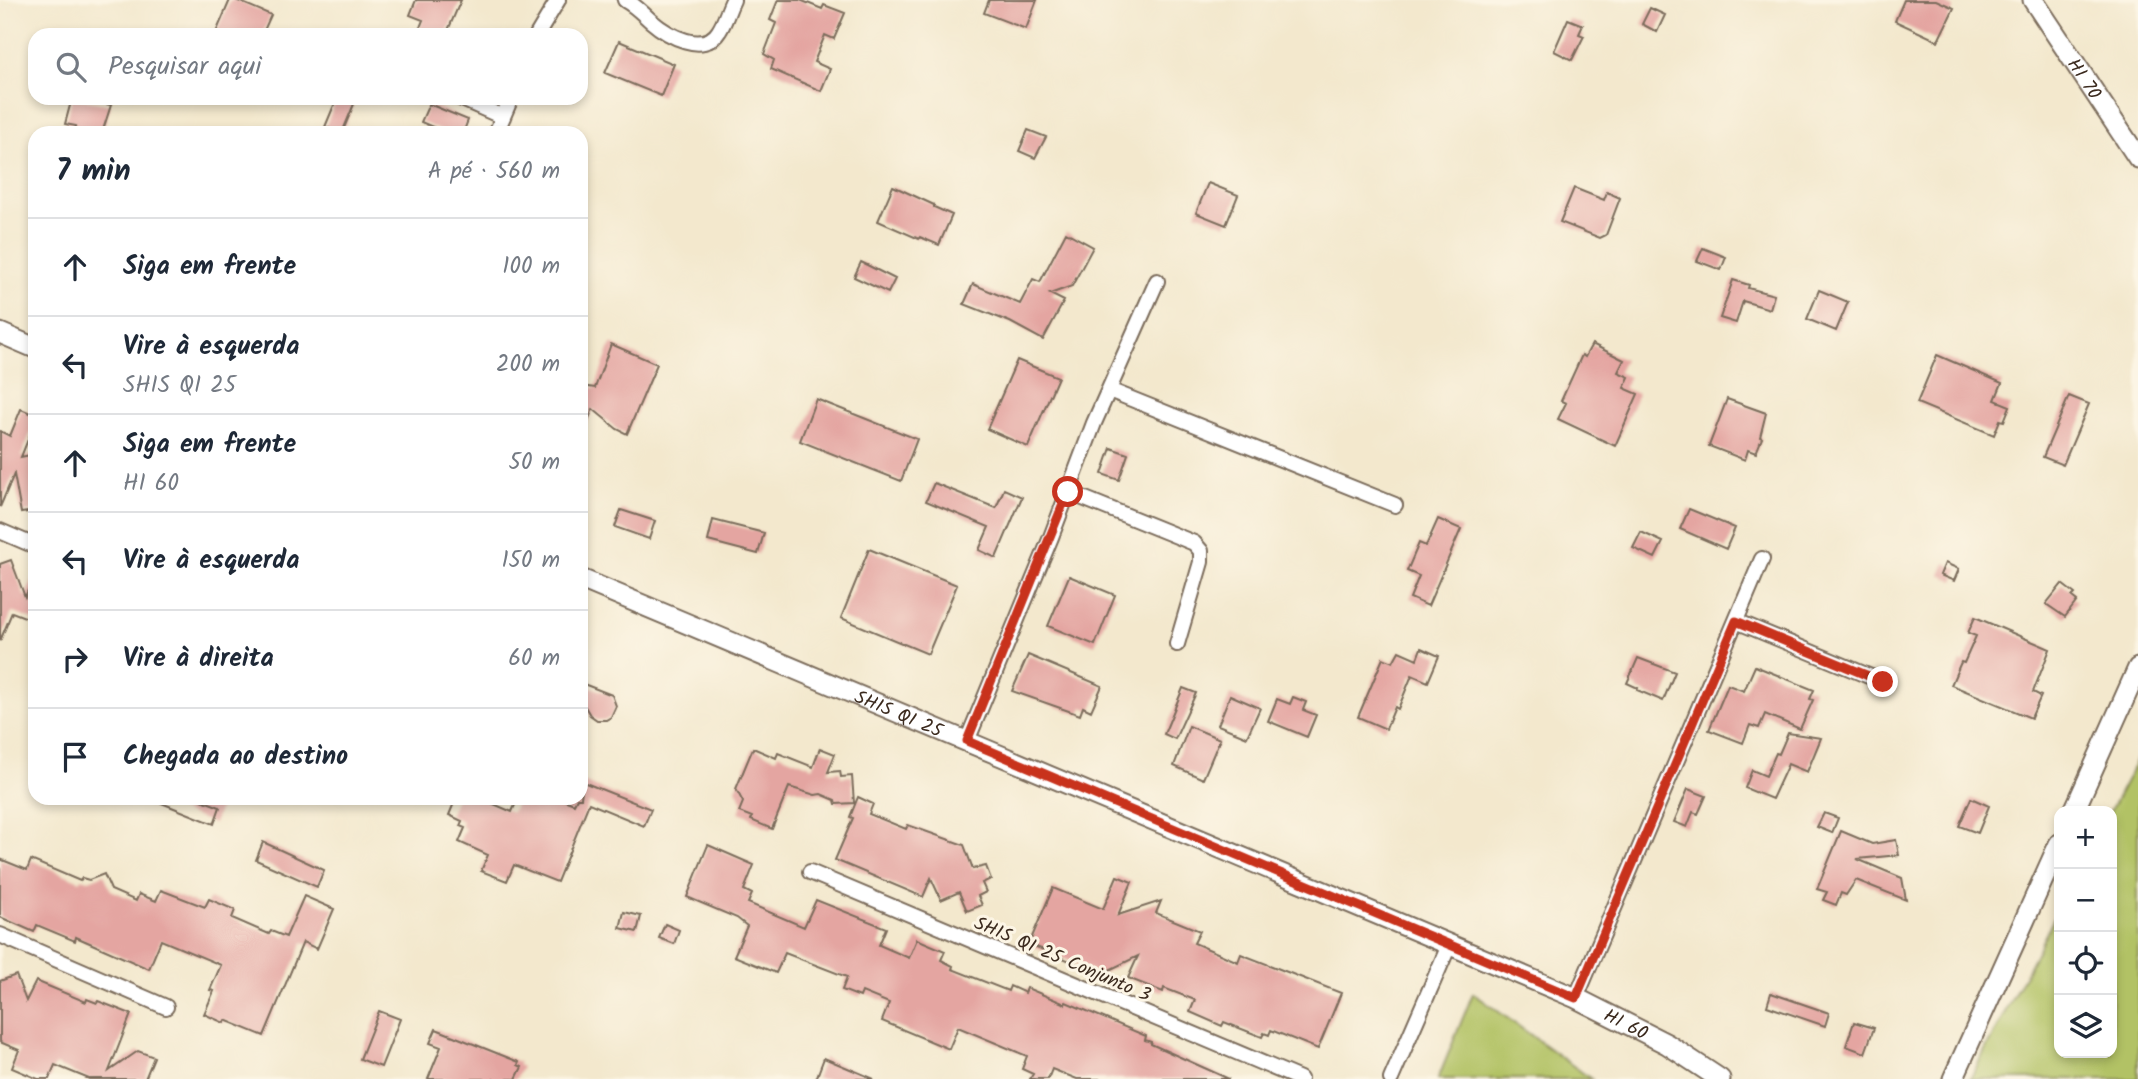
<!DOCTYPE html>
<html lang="pt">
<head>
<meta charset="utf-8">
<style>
  body { margin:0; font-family:Kalam,sans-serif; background:#f6f6f7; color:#1f2937 }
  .controls { position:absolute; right:21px; bottom:21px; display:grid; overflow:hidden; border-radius:14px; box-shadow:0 4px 10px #0003 }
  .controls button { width:63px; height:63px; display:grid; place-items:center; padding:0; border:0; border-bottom:2px solid #e0e1e3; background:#fff; color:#1f2937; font:35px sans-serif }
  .stop { position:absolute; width:21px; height:21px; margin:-16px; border:5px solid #c8321e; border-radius:50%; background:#fff }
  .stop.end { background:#c8321e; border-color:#fff; box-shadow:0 2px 7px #0008 }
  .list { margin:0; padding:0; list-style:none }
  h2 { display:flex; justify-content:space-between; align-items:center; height:91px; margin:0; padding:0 28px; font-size:30px }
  h2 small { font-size:23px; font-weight:400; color:#747a83 }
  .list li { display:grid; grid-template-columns:46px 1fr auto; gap:21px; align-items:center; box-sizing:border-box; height:98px; padding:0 28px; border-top:2px solid #e0e1e3 }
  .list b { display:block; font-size:26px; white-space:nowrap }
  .list p { margin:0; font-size:23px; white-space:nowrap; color:#747a83 }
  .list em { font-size:23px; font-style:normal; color:#747a83 }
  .icon { flex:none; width:38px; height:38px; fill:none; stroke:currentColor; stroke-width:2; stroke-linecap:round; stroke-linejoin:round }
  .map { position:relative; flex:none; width:2138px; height:1079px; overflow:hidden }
  .search { position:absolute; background:#fff; box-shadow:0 4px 10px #0003; left:28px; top:28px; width:560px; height:77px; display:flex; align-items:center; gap:18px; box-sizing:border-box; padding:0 24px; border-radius:21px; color:#747a83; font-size:26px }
  .panel { position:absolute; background:#fff; box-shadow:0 4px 10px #0003; left:28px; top:126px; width:560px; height:679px; border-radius:21px }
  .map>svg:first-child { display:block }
  .green { fill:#b2c265; stroke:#767642; stroke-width:2 }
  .building { fill:#e4a5a1 }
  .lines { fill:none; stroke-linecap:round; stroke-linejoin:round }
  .street-casing { stroke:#7b6c5b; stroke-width:18 }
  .secondary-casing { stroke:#7b6c5b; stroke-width:23 }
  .street { stroke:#fff; stroke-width:14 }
  .secondary { stroke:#fff; stroke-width:19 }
  .route { stroke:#c8321e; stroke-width:9 }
  .labels { text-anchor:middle; stroke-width:6; stroke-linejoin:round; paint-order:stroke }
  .street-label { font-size:19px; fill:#3b2a1e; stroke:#fcf5e5 }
</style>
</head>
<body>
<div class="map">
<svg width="2138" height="1079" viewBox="0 0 2138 1079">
  <rect width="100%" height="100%" fill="#fcf5e5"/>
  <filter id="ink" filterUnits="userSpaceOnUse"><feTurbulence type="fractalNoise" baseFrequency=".0143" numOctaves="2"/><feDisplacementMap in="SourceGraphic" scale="14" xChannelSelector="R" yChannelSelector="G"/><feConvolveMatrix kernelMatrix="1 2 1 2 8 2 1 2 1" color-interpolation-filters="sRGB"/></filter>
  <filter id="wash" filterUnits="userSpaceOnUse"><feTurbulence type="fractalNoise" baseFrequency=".00686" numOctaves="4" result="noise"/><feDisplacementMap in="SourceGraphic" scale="28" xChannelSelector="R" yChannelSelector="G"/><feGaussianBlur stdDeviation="1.57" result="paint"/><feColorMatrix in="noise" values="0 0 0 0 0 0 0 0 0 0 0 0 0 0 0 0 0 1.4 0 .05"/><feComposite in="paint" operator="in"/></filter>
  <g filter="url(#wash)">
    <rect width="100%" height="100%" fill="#f3e8cd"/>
    <path class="green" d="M2138 758V1079H1970L2059 909V1053H2112L2110 811Z
      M1473 993 1591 1079H1438Z"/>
    <g id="blocks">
      <path class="building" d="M230 0H236L271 15 262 35H215Z
        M416 0H461L446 35H417L423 20 410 15Z
        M778 0H800L822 9 824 5 845 13 834 39 825 35 814 62 830 69 821 91 771 69 774 60 764 54 776 23 770 20Z
        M989 0H1037L1026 29 984 13Z
        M1904 0H1936L1954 8 1938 41 1895 21Z
        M1650 8 1665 15 1657 32 1642 24Z
        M1568 19 1583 25 1579 34 1584 36 1572 60 1554 51Z
        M619 41 674 64 661 96 605 73Z
        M72 98 111 105 102 133H74L76 126 65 124Z
        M337 98 354 104 342 133 325 127Z
        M429 104 468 120 463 133H447L421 122Z
        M1028 130 1046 137 1035 158 1019 151Z
        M1208 183 1238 195 1226 225 1196 213Z
        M893 186 934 205V207L952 215 939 245 920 237 919 239 878 221Z
        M1574 188 1604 200 1607 192 1620 198 1606 235 1600 238 1560 222Z
        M1066 232 1093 247 1072 286 1050 294 1064 301 1043 340 1010 322 964 304 973 284 1020 304 1033 279 1040 282Z
        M1703 248 1726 257 1721 270 1697 261Z
        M861 262 895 279 888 293 854 277Z
        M1733 280 1749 285 1748 288 1774 295 1770 309 1743 301 1736 323 1720 318Z
        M1819 290 1848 302 1836 331 1807 319Z
        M611 344 657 364 627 434 617 429 593 409 581 436V386L595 388Z
        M1592 344 1624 360 1618 372 1629 377 1624 388 1638 394 1615 446 1558 419 1566 403 1561 401 1582 355 1585 357Z
        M1937 355 2002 383 1995 400 2010 406 2004 421 2000 420 1994 435 1917 403Z
        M1017 360 1058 377 1028 447 987 429Z
        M2069 396 2089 404 2063 465 2043 457Z
        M816 399 917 439 901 481 800 441Z
        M1727 399 1766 413 1760 437 1762 438 1756 453 1748 450 1745 460 1709 446Z
        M21 409 35 415V422L21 457 35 454V511L21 513 14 474 0 507V431L10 436Z
        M1111 448 1128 454 1119 480 1102 474Z
        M934 483 996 508 1004 489 1022 497 996 558 979 550 989 527 926 501Z
        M1689 509 1735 528 1726 549 1680 529Z
        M621 510 655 521 649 539 615 527Z
        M1438 519 1461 529 1428 606 1410 598 1419 576 1407 571 1419 543 1426 546Z
        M713 520 764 533 758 554 708 541Z
        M1641 532 1663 542 1655 558 1633 548Z
        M869 549 957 585 928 654 841 618Z
        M11 560 25 597 35 575V621L12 612 0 641V564Z
        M1945 563 1959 569 1954 581 1940 575Z
        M1069 576 1115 595 1095 645 1048 626Z
        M2062 584 2075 594 2072 597 2077 601 2065 617 2046 604Z
        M1975 617 2050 649 2033 692 2041 696 2031 718 1951 685 1961 662 1964 663 1976 636 1968 633Z
        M1421 648 1439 656 1428 682 1412 675 1398 709 1395 707 1386 729 1358 717 1383 658 1393 662 1399 651 1417 659Z
        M1028 655 1102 686 1091 711 1083 707 1080 715 1012 691Z
        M1638 658 1675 672 1663 701 1637 690 1638 688 1627 683Z
        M1755 666 1814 690 1810 699 1813 700 1800 729 1765 714 1759 728 1750 725 1743 743 1709 730 1728 685 1744 691Z
        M581 683 612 695 616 706 611 717 606 720H597L590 715 584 705 581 706Z
        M1183 688 1196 693 1175 739 1164 734Z
        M1230 695 1260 708 1247 737 1218 725Z
        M1293 697 1306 702 1303 710 1316 715 1307 737 1268 721 1277 699 1290 704Z
        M1189 726 1220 739 1203 779 1174 766Z
        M1788 733 1821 738 1807 772 1788 764 1772 799 1745 788 1752 770 1766 776 1776 753 1779 754Z
        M753 748 776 758 778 753 813 767 820 748 835 754 828 772 840 771 841 777 852 776 854 803 836 804 835 800 821 794 815 795 789 787 772 829 751 820 752 817 739 812 743 802 736 789Z
        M583 782 651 809 644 826 589 803 557 882 514 865 507 881 481 871 488 855 459 842 465 828 460 826 462 821 449 815 456 798H480L512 812 518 798H559L574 804 577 798H581Z
        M1688 789 1706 796 1698 814 1693 812 1687 827 1674 822Z
        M858 797 873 804 869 814 906 829 908 825 964 845 973 869 986 866 991 879 982 883 986 892 978 896 982 905 967 911 959 892 941 900 931 878 923 897 835 860 853 818 850 817Z
        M149 798H197L220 807 214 824Z
        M1971 798 1989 806 1978 833 1959 826Z
        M1824 813 1838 818 1832 833 1817 827Z
        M1841 831 1872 844 1896 840 1899 855 1857 859 1902 878 1906 900 1856 880 1846 895 1841 893 1836 905 1823 900 1827 892 1817 889Z
        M263 842 324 870 317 887 256 860Z
        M708 845 754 865 744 890 752 894 748 903 804 927 816 900 886 928 879 945 909 958 917 939 945 951 941 960 953 966 952 969 1008 991 1010 986 1025 993 1027 988 1065 1004 1066 1002 1146 1036 1145 1040 1151 1042V1044L1229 1079H1077L1052 1069 1048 1079H1030L1033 1074 1022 1069 1027 1056 958 1027 949 1049 882 1021 889 1003 862 992 860 997 842 990 847 977 785 953 776 973 734 956 747 926 737 918 687 897Z
        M0 859 27 870 31 860 80 881 82 878 89 880 104 874 111 890 136 901 139 894 156 901 161 890 205 907 209 899 235 910 232 918 269 934 271 931 286 937 304 896 334 909 317 949 303 942 264 1036 225 1020 224 1023 204 1014 214 991 210 990 221 965 161 940 149 969 76 937 75 941 37 925 34 932 0 917Z
        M1117 876 1132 882 1118 915 1161 901 1156 913 1200 931 1194 943 1238 962 1241 954 1341 993 1318 1049 1271 1030 1269 1035 1264 1033 1262 1037 1224 1022 1222 1026 1190 1012 1195 1000 1164 988 1163 992 1128 978 1138 956 1101 974 1029 944 1053 888 1103 909Z
        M624 912 641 916 637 932 620 928Z
        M665 924 679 930 674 944 659 938Z
        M16 975 26 1001 36 981 86 1002 87 999 97 1003 98 1001 131 1014 109 1071 138 1051 154 1057 145 1079H89L55 1065 49 1079H38L12 1068 19 1050 0 1042V981Z
        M1771 993 1829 1013 1825 1026 1767 1006Z
        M379 1011 400 1019 381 1067 360 1059Z
        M1854 1022 1874 1028 1865 1053 1846 1046Z
        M436 1029 519 1062 518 1065 522 1067 516 1079H428L441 1047 430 1043Z
        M824 1058 874 1079H816Z"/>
    </g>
  </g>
  <g filter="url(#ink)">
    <use href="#blocks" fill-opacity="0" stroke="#7b6c5b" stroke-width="2"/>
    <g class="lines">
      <g class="street-casing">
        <path id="street" d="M625 0C636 6 642 13 651 21 667 35 704 56 719 31 725 22 728 10 733 0
          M537 35 558 0
          M460 98 503 117
          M496 133 511 98
          M1109 390 1395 505
          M1068 492 1194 543 1201 551V562L1177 644
          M0 531 35 546
          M1736 621 1883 682
          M967 741 1051 537 1094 423 1157 281
          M810 872 1300 1079
          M0 935 166 1007
          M1576 998 1762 559
          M1391 1079 1450 943"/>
      </g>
      <g class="secondary-casing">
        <g id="secondary">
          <path id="s1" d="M2033 0 2138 158"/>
          <path d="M0 333 35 348"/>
          <path id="s2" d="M581 579 1576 998 1667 1044 1720 1079"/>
          <path d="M2074 811 2138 668"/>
          <path d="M1953 1079 2059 844"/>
        </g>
      </g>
      <use href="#street" class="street"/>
      <use href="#secondary" class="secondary"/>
    </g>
  </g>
  <g class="lines" filter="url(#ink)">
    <path class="route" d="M1068 492 967 741 1576 998 1736 621 1883 682"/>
  </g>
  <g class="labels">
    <g class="street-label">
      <text dy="7" stroke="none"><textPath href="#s1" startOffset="94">HI 70</textPath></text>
      <text dy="7" stroke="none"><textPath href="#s2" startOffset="345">SHIS QI 25</textPath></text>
      <text transform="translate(1063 958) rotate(23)" y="7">SHIS QI 25 Conjunto 3</text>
      <text dy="7" stroke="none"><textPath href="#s2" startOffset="1136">HI 60</textPath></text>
    </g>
  </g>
</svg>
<div class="controls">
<button>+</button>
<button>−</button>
<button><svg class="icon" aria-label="locate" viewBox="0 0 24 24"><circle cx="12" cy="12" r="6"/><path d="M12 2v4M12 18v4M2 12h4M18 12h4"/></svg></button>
<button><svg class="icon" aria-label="layers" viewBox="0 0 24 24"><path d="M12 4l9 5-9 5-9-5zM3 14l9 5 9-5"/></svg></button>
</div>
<div class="stop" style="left:1068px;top:492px"></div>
<div class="stop end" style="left:1883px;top:682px"></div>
<div class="search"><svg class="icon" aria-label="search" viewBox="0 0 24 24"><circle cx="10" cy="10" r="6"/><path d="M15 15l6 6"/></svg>Pesquisar aqui</div>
<section class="panel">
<h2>7 min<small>A pé · 560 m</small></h2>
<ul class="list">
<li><svg class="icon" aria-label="ahead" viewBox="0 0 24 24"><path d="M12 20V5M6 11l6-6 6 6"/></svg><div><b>Siga em frente</b></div><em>100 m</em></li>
<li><svg class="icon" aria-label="left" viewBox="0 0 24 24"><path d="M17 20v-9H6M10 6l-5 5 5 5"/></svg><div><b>Vire à esquerda</b><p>SHIS QI 25</p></div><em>200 m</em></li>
<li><svg class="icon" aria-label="ahead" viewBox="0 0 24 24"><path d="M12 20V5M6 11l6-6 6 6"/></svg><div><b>Siga em frente</b><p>HI 60</p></div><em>50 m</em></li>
<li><svg class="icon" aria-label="left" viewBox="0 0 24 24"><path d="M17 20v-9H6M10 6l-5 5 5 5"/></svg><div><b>Vire à esquerda</b></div><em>150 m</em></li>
<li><svg class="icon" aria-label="right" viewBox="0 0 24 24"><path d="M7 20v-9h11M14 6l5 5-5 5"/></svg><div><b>Vire à direita</b></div><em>60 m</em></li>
<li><svg class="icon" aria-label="arrive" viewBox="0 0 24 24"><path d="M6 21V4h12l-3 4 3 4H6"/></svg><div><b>Chegada ao destino</b></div></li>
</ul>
</section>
</div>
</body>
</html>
